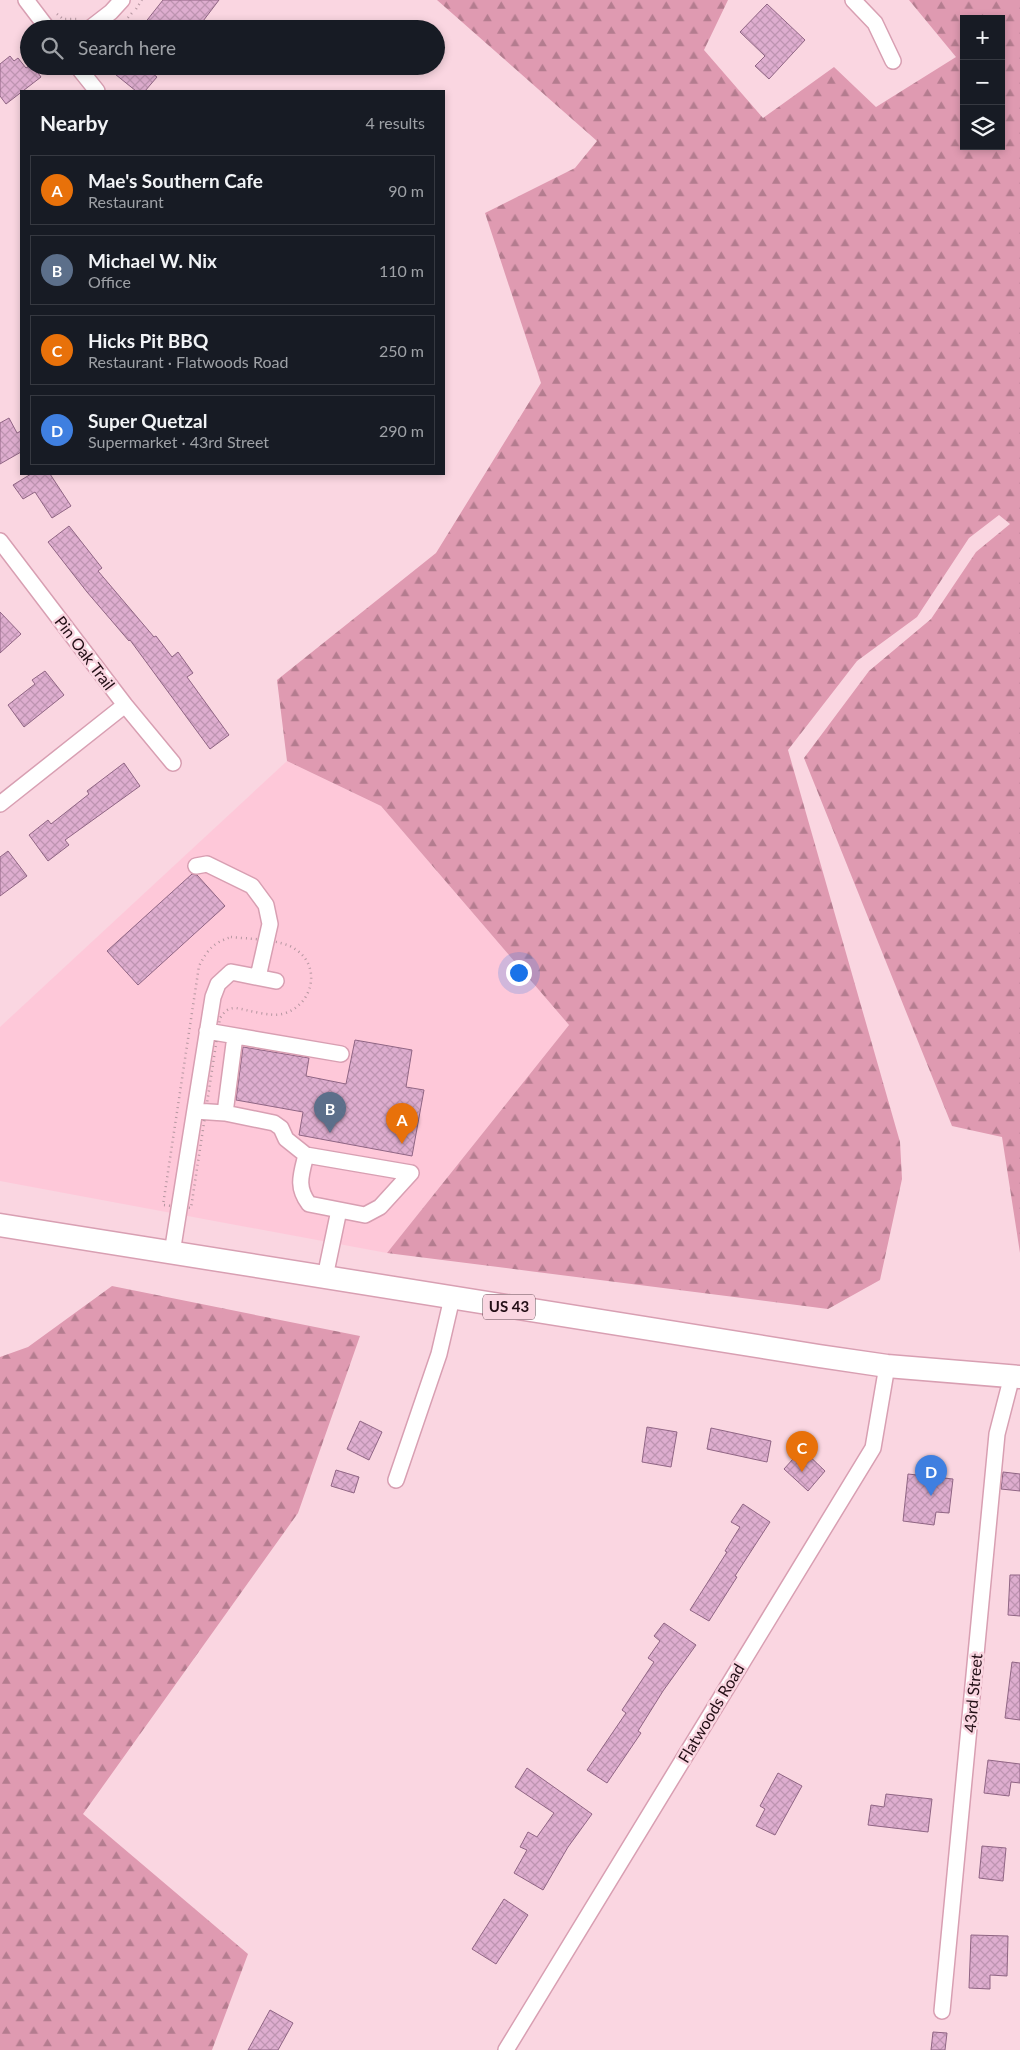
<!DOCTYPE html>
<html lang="en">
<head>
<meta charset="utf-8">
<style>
  body { margin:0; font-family:Lato,sans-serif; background:#242831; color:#f1f3f6 }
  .controls { position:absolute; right:15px; top:15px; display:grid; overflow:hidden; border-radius:0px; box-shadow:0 2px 8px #0003 }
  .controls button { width:45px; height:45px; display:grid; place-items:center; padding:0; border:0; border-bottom:1px solid #363941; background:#171b24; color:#f1f3f6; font:25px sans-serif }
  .you { position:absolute; left:518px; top:972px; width:18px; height:18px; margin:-12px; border:4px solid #fff; border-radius:50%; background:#1a73e8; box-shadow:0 0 0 8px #1a73e833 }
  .badge { display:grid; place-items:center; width:32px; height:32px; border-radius:50%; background:#db2777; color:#fff; font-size:16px; font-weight:700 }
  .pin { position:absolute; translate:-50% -41px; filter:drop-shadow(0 1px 2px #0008) }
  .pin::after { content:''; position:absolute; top:26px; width:18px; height:15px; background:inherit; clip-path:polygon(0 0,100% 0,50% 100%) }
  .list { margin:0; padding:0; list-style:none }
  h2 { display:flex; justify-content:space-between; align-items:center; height:65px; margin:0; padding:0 20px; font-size:21px }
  h2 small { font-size:16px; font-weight:400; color:#9ea1a6 }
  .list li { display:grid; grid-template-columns:32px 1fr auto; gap:15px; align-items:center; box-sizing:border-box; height:70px; margin:0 10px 10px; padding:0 10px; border:1px solid #363941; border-radius:0px }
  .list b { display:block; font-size:19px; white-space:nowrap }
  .list p { margin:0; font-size:16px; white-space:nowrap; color:#9ea1a6 }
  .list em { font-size:16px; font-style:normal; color:#9ea1a6 }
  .icon { flex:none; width:28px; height:28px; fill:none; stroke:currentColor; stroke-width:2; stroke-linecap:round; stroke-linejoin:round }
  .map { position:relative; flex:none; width:1020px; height:2050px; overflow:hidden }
  .search { position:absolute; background:#171b24; box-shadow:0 2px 8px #0003; left:20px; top:20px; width:425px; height:55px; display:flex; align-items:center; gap:12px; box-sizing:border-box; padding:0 18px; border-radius:28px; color:#9ea1a6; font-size:19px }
  .panel { position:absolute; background:#171b24; box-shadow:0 2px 8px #0003; left:20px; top:90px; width:425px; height:385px; border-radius:0px }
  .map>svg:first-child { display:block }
  .built { fill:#fec8d9 }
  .forest { fill:url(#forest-firs); fill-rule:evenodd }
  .building { fill:url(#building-cross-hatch); stroke:#906584 }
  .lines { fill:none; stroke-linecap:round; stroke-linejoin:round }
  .minor-casing { stroke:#d89fb2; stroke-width:18 }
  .highway-casing { stroke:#d89fb2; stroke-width:25 }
  .path { stroke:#b596a0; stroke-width:2.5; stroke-dasharray:1 4; stroke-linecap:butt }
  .minor { stroke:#fff; stroke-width:15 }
  .highway { stroke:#fff; stroke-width:22 }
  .labels { text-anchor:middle; stroke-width:5; stroke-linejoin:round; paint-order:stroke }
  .shield { fill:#fad6e1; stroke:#634a52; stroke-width:1 }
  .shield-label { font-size:15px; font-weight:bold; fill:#220e15 }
  .street-label { font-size:16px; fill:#220e15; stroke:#fad6e1 }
</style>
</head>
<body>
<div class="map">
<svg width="1020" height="2050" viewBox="0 0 1020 2050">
  <defs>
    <pattern id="forest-firs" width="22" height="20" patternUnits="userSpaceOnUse" patternTransform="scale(1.25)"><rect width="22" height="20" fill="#df9ab1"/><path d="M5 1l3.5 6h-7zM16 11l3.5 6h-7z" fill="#b47c8f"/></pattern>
    <pattern id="building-cross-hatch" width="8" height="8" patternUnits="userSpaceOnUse" patternTransform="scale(1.25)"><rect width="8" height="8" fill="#deadcf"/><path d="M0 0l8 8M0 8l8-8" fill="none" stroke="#be94b1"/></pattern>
  </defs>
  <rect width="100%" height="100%" fill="#fad6e1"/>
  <path class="built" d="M287 761 381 806 569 1025 387 1253 0 1181V1027Z"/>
  <path class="forest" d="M437 0H728L704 50 763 118 834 67 876 107 956 57 909 0H1020V1253L1002 1137 952 1126 804 758 869 671 931 619 976 552 1010 524 999 515 969 538 917 617 857 661 788 750 900 1142 902 1179 880 1280 828 1309 387 1253 569 1025 381 806 287 761 277 680 436 553 541 383 485 213 575 168 597 141ZM964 19H1001V146H964Z
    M112 1286 360 1336 298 1513 83 1814 248 1954 212 2050H0V1357L28 1347Z"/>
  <path class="building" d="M163 0H219L197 29H140Z
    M767 4 805 40 769 79 755 66 765 56 740 32Z
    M10 56 14 61 18 58 26 68 29 66H33L41 77 6 104 0 96V64Z
    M105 66H157L152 73 157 77 145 91H136Z
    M9 418 17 433 21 431V452L0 464V423Z
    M31 474H50L71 506 52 518 35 492 23 499 13 485Z
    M69 526 102 568 98 571 154 637 156 636 172 657 178 652 193 673 187 677 229 735 210 749 130 640 129 641 87 592 48 542Z
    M0 612 21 634 0 653Z
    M45 671 64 695 24 727 8 705 35 684 32 680Z
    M124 763 140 786 65 840 69 845 48 861 29 835 48 820 51 824 89 794 87 791Z
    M8 851 27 876 0 896V857Z
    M192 874 197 875 225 906 138 985 107 951Z
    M355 1040 412 1050 406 1087 424 1090 412 1156 299 1135 303 1112 236 1100 243 1047 309 1058 306 1076 346 1084Z
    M360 1421 382 1432 369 1460 347 1449Z
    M647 1427 677 1432 671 1467 642 1462Z
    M711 1428 771 1441 767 1462 707 1449Z
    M802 1449 825 1471 808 1491 784 1469Z
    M336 1470 359 1477 354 1493 331 1486Z
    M1003 1472 1020 1474V1491L1001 1489Z
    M908 1474 953 1479 949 1513 936 1512 934 1525 903 1521Z
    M743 1504 770 1522 735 1576 737 1577 709 1621 690 1610 727 1552 725 1551 740 1527 731 1522Z
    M1010 1575H1020V1616L1008 1615Z
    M664 1623 696 1645 663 1691 638 1731 641 1733 607 1783 587 1770 626 1713 622 1710 654 1662 648 1658 660 1641 654 1636Z
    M1012 1662 1020 1663V1720L1005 1718Z
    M988 1760 1020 1764V1783L1011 1782 1009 1796 984 1793Z
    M527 1768 592 1814 568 1847 543 1890 514 1873 527 1850 520 1847 528 1832 537 1837 554 1813 515 1787Z
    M778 1773 802 1786 775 1835 756 1826 765 1809 760 1806Z
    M886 1794 932 1799 928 1832 868 1825 871 1805 884 1807Z
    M982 1846 1006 1848 1003 1881 979 1878Z
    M504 1899 528 1915 496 1964 472 1949Z
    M971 1935 1008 1936 1007 1976 990 1975V1989L969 1988Z
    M270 2010 293 2023 278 2050H248Z
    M933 2032 947 2033 945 2050H931Z"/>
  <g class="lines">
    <g class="minor-casing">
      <path id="minor" d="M26 0 48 29
        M853 0 875 23 893 61
        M89 29 111 12 122 0
        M77 66 97 91
        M0 541 125 705 173 763
        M0 804 125 705
        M196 866 207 864 252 886 266 905 270 924 258 977
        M207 1031 341 1054
        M195 1111 225 1113 274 1123 281 1128 286 1139 306 1155 411 1173
        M225 1113 235 1036
        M306 1155C301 1175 296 1187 309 1204L365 1215 380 1207 411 1173
        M172 1253 213 997 218 984 231 972 276 981
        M325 1277 339 1210
        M396 1480 439 1354 452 1298
        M942 2011 997 1434 1012 1376
        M506 2050 873 1448 887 1366"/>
    </g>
    <g class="highway-casing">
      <path id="highway" d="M0 1225 819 1356 887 1366 1020 1377"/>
    </g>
    <path class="path" d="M136 9 142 0
      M57 14 63 19H77
      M118 29 132 13
      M231 937C248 939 281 939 295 949 323 967 312 1007 282 1014 271 1017 248 1010 236 1008 228 1008 225 1011 220 1018L191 1208 163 1205 199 966C208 949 213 943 231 937Z"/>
    <use href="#minor" class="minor"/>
    <use href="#highway" class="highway"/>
  </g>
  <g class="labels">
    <rect class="shield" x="483" y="1294.5" width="52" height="25" rx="4"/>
    <g class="shield-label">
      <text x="509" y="1312">US 43</text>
    </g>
    <g class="street-label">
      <text transform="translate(85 653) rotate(53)" y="6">Pin Oak Trail</text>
      <text transform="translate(973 1693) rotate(-85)" y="6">43rd Street</text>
      <text transform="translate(711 1713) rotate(-59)" y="6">Flatwoods Road</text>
    </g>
  </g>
</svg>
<div class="controls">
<button>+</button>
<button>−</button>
<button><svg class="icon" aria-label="layers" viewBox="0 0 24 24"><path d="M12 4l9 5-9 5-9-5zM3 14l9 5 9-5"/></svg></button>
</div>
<div class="you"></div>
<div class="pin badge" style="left:402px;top:1144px;background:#e8710a">A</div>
<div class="pin badge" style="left:330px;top:1133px;background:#5c6f8a">B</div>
<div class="pin badge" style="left:802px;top:1472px;background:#e8710a">C</div>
<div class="pin badge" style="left:931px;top:1496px;background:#3f7fe0">D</div>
<div class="search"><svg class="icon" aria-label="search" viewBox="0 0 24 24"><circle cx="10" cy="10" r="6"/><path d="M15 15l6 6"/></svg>Search here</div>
<section class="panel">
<h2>Nearby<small>4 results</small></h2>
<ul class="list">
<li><span class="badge" style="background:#e8710a">A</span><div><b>Mae's Southern Cafe</b><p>Restaurant</p></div><em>90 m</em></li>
<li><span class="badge" style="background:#5c6f8a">B</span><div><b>Michael W. Nix</b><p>Office</p></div><em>110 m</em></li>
<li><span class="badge" style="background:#e8710a">C</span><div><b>Hicks Pit BBQ</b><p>Restaurant · Flatwoods Road</p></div><em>250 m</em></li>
<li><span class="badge" style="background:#3f7fe0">D</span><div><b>Super Quetzal</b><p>Supermarket · 43rd Street</p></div><em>290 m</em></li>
</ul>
</section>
</div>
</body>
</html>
